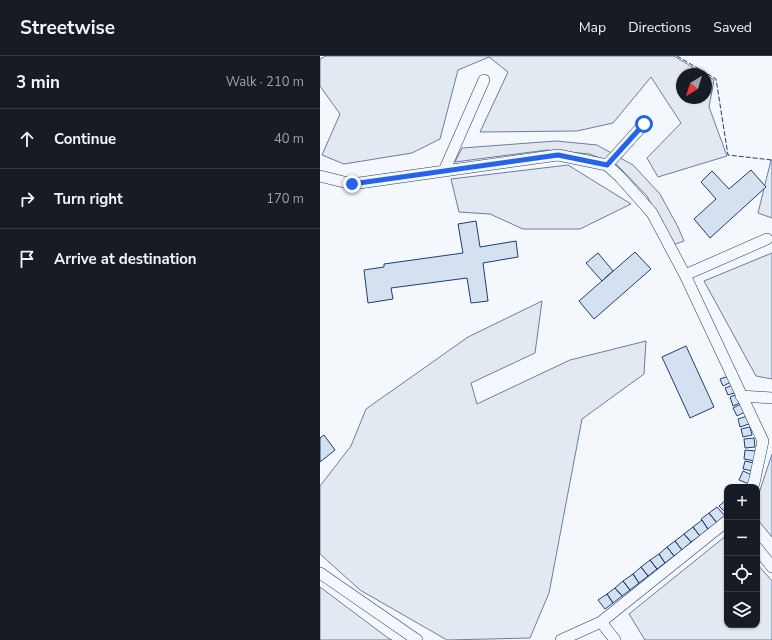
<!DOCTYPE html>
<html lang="en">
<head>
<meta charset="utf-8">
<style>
  body { margin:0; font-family:"Nunito Sans",sans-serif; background:#20242c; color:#f1f3f6 }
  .controls { position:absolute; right:12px; bottom:12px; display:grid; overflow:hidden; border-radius:8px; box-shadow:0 1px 3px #0004 }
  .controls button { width:36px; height:36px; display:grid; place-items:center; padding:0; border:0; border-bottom:1px solid #363941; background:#171b24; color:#f1f3f6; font:20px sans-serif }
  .compass { position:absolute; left:356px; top:12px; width:36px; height:36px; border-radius:50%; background:#171b24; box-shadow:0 1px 3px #0004; rotate:218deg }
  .stop { position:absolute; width:12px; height:12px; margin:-9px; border:3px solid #2563eb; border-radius:50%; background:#fff }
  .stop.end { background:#2563eb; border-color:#fff; box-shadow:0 1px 4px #0008 }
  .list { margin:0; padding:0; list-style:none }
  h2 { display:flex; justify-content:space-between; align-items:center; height:52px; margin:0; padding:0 16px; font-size:17px }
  h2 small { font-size:13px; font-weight:400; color:#9ea1a6 }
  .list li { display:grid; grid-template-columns:26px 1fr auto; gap:12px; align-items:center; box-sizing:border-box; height:60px; padding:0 16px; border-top:1px solid #363941 }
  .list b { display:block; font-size:15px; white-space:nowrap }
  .list em { font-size:13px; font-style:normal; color:#9ea1a6 }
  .icon { flex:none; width:22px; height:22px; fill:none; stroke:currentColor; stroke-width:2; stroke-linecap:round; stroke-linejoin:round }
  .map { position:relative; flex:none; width:452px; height:584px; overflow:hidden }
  header { display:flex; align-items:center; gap:24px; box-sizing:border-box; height:56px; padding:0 20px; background:#171b24; border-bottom:1px solid #363941 }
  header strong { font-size:19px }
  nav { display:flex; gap:22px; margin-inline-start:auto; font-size:14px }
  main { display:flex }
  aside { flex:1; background:#171b24 }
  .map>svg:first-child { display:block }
  .green { fill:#e3e9f0; stroke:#687fa3 }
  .parking { fill:#e3e8f0; stroke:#687fa3 }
  .building { fill:#d5e0f0; stroke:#1d3f73 }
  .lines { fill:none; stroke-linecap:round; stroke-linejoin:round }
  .minor-casing { stroke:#1d3f73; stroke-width:12 }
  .minor { stroke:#f4f7fb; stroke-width:11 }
  .fence { stroke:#1d3f73; stroke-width:1; stroke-dasharray:5 2; stroke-linecap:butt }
  .route { stroke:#2563eb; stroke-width:5 }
</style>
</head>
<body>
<header>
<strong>Streetwise</strong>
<nav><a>Map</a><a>Directions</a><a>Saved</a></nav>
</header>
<main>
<aside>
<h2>3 min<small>Walk · 210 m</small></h2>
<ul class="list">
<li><svg class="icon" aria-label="ahead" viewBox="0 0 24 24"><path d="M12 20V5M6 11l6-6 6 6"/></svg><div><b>Continue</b></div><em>40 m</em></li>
<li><svg class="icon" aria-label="right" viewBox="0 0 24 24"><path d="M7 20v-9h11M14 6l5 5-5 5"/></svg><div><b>Turn right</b></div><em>170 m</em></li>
<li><svg class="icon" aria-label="arrive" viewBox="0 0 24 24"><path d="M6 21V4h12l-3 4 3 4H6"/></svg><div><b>Arrive at destination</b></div></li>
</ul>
</aside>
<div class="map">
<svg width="452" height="584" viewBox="0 0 452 584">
  <rect width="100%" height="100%" fill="#f4f7fb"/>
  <path class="green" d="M6 0H354L384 18H362V42H386V19L394 24 389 51 407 100 338 121 327 102 361 67 331 21 293 67 257 75 160 76 188 16 169 1 138 14 120 83 92 97 24 108 2 99 20 58 0 30V3Z
    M451 104 452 105V162L438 157Z
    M248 109 311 148 260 173H203L170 158 139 156 131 123Z
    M452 197V323L436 320 384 225Z
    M222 245 215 297 151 327 157 348 250 304 326 285 324 318 262 363 229 537 210 582 127 584 40 534 0 498V430L31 390 46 353 148 281Z
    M452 398V481L437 463V443Z
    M407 479V569H437V508L452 525V584H325L309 558Z
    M0 531 68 582 72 584H0Z"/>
  <path class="parking" d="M236 85 277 89 313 109 340 138 358 171 364 185 353 189 327 140 297 109 270 98 227 94 135 106 142 92Z"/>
  <path class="building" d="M431 114 446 131 390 182 374 163 396 143 381 126 392 115 409 133Z
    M156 165 160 191 196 185 198 201 163 207 168 245 151 247 147 222 71 232 73 243 48 247 44 214 64 211V208L143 197 138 168Z
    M315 196 331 213 274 263 259 245Z
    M278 197 293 215 282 225 266 207Z
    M366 290 394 351 370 362 342 301Z
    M409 320 411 326 403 330 400 323Z
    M413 329 417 336 408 339 405 332Z
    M418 338 422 346 413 350 410 341Z
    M421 348 425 356 417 360 413 352Z
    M427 360 429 368 420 371 418 363Z
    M430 371 432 379 423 381 421 373Z
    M4 379 15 394 0 406V382Z
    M434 382 435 391 425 392 424 383Z
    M425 394 436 395 435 405 424 403Z
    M425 405 434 407 433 415 423 413Z
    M423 415 432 419 429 428 419 424Z
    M406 444 407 445 406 457 399 450Z
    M397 451 405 460 397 467 389 457Z
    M389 457 397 467 388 473 381 463Z
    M382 464 388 473 380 480 373 471Z
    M373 471 380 480 371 486 364 478Z
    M364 478 371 486 362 494 355 485Z
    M355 485 362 494 354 500 347 491Z
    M347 491 354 500 345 507 339 498Z
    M339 498 345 507 337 513 330 504Z
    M330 504 337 513 328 520 321 511Z
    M321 511 328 520 319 527 313 518Z
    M313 518 319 527 310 534 303 525Z
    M303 525 310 534 302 540 295 532Z
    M295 532 302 540 293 547 287 538Z
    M287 538 293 547 285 553 278 544Z"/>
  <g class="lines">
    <g class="minor-casing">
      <path id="minor" d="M287 109 324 68
        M124 115 164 24
        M0 120 32 128 238 99 287 109 300 121 332 157 365 219 443 385 434 427 432 431
        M365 219 447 183
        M421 340 452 342
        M437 492 452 511
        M0 517 97 584
        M281 566 295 584
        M241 584 281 566 407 465"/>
    </g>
    <use href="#minor" class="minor"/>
    <path class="fence" d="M357 0 396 23 408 99 452 104"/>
  </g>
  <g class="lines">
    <path class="route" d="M32 128 238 99 287 109 324 68"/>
  </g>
</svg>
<div class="controls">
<button>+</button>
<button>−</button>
<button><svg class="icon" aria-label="locate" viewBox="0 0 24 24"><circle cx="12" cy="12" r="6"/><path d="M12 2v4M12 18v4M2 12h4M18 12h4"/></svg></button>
<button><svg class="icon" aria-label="layers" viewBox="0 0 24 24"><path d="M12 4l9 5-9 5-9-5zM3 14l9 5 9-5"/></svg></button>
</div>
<svg class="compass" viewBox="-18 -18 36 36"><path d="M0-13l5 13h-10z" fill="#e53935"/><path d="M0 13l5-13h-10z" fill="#9ea1a6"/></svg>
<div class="stop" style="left:324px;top:68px"></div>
<div class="stop end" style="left:32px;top:128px"></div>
</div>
</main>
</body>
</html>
